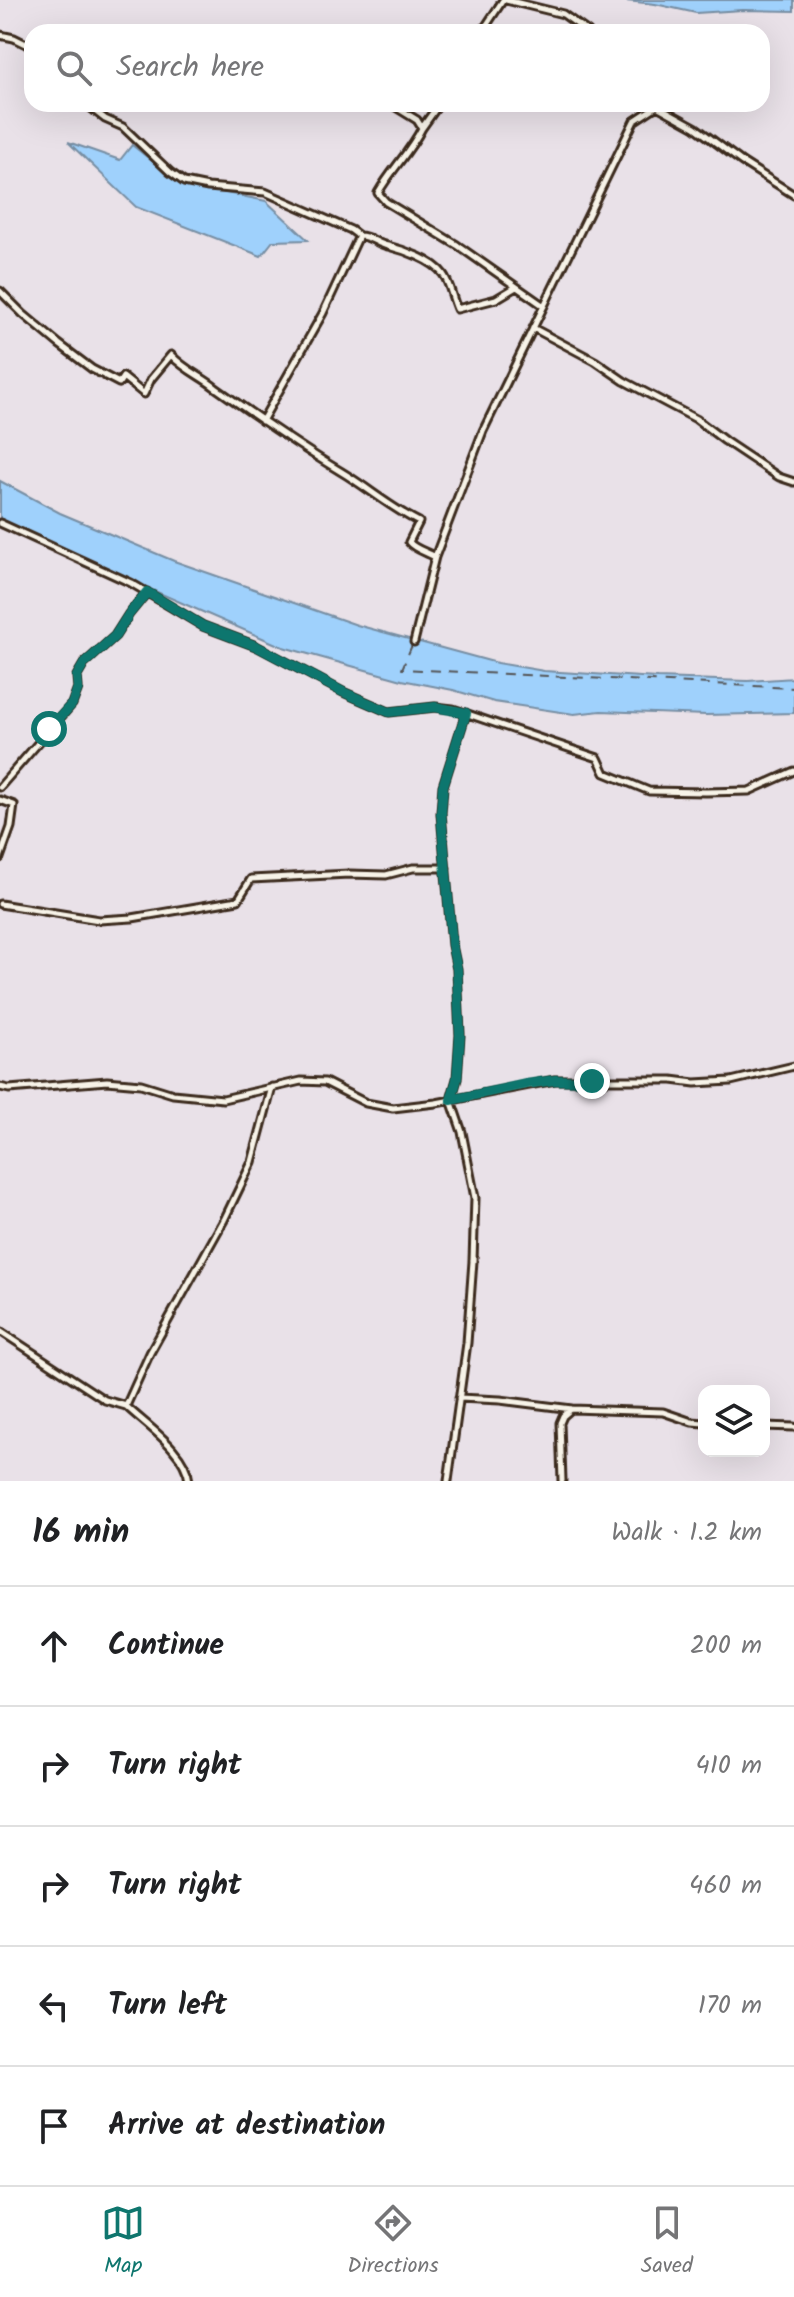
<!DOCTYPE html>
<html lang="en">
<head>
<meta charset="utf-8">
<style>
  body { margin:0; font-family:Kalam,sans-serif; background:#f2f2f2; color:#202124 }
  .controls { position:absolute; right:24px; bottom:24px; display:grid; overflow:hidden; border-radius:16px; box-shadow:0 8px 32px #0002 }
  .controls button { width:72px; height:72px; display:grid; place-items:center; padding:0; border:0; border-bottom:2px solid #e0e0e0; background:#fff; color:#202124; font:40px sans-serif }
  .stop { position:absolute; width:24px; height:24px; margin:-18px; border:6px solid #0f766e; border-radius:50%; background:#fff }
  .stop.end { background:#0f766e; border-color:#fff; box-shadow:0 2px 8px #0008 }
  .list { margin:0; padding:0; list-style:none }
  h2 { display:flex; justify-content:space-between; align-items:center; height:104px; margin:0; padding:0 32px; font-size:34px }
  h2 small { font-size:26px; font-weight:400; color:#757577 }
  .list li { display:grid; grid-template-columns:52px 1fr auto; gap:24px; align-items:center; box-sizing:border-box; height:120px; padding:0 32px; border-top:2px solid #e0e0e0 }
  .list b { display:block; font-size:30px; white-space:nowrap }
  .list em { font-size:26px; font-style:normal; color:#757577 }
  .icon { flex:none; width:44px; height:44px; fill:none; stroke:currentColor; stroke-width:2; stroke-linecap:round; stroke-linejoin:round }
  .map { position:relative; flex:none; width:794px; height:1481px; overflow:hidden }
  .search { position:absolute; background:#fff; box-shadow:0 8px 32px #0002; left:24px; right:24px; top:24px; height:88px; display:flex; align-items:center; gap:20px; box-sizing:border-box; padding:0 28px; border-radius:24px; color:#757577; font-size:30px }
  .sheet { height:704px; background:#fff }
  nav { display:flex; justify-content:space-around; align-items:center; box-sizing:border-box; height:112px; border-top:2px solid #e0e0e0; background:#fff; font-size:22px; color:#757577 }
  nav a { display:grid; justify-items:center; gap:4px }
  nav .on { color:#0f766e }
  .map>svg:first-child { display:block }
  .water { fill:#9fd1fc; stroke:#778ea3; stroke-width:2 }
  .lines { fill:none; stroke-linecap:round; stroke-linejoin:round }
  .ferry { stroke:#545456; stroke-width:2; stroke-dasharray:10 8; stroke-linecap:butt }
  .minor-casing { stroke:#3b2a1e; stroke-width:11 }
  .minor { stroke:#f7f3e8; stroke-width:5 }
  .route { stroke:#0f766e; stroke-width:10 }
</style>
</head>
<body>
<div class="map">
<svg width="794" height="1481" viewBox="0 0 794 1481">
  <rect width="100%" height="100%" fill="#e9e1e8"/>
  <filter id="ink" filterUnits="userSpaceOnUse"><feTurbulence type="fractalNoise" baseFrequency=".0125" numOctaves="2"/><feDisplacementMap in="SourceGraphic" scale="16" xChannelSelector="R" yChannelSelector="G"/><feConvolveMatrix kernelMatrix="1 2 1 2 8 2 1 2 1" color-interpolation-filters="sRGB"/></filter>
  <g filter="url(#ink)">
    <path class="water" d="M616 0H794V11L742 10 696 13 655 4Z
      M68 142 120 160 132 145 181 184 266 201 308 240 273 241 261 256 136 207Z
      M0 481 60 513 174 561 357 625 497 663 544 671 657 678 748 681 794 678V713L706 715 601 711 574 714 494 702 453 690 402 680 283 647 63 551 0 519Z"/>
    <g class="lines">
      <path class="ferry" d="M412 645 402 669 794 688"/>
      <g class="minor-casing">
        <path id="minor" d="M506 0 563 14 588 32
          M482 32 503 0
          M0 35 14 38 32 47
          M86 104 105 119 123 127 170 172 184 182 208 187 265 192 351 230 359 236 323 313 262 421
          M391 104 417 120 422 128C410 152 391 170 378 193L386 202 457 245 544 306
          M422 128 439 104
          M359 236C371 236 377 244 388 246 404 250 433 260 443 274 450 283 452 298 457 309L496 299 516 287
          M0 291 23 314 59 344 92 369 119 383 123 377 144 394 151 379 171 355C185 370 201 376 216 388 257 417 297 445 340 471 367 487 391 508 419 522L409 542C414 549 427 552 435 557
          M533 328 595 361 624 381 696 419 725 441 779 477 794 482
          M0 523 131 583 203 626 256 646 343 692 389 712 435 707 453 709 598 758 605 773 649 791 706 792 749 791 794 771
          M414 642 435 557 483 431 634 121 657 106 695 127 742 162 794 195
          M0 787 72 704 78 688 77 676 84 664 115 636 129 614 147 592
          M0 800 14 805 11 827 0 858
          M0 904 99 920 132 918 238 900 251 879 349 874 386 875 413 868H446
          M0 1087 9 1089 107 1081 141 1084 173 1094 223 1099 301 1081 325 1082 366 1103 393 1108 436 1103 555 1080H672L695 1083 731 1081 794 1066
          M0 1331 105 1400 126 1406 150 1353 224 1220 252 1162 272 1087
          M459 1398 500 1400 572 1409 663 1412 692 1422 704 1423
          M126 1406C147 1426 186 1451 189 1481
          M764 1426 794 1427
          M448 1481 467 1343 473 1261 475 1198 462 1132 451 1100 457 1079 460 1035 457 969 452 945 441 813 443 786 466 713
          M562 1481 560 1423 563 1416 571 1409"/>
      </g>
      <use href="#minor" class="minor"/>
    </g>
  </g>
  <g class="lines" filter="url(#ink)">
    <path class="route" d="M49 729 72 704 78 688 77 676 84 664 115 636 129 614 147 592 203 626 256 646 343 692 389 712 435 707 466 713 443 786 441 813 452 945 457 969 460 1035 457 1079 451 1100 526 1084 555 1080 592 1081"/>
  </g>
</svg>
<div class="controls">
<button><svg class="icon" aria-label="layers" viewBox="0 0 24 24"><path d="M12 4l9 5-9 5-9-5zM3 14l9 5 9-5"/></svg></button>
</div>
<div class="stop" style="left:49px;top:729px"></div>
<div class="stop end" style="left:592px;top:1081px"></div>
<div class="search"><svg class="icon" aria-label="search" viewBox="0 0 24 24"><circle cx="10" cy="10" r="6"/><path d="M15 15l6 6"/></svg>Search here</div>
</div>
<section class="sheet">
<h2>16 min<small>Walk · 1.2 km</small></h2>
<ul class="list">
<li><svg class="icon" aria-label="ahead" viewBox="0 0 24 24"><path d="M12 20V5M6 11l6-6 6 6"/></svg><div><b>Continue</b></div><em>200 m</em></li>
<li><svg class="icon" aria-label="right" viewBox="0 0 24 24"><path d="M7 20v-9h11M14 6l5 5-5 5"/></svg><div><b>Turn right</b></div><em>410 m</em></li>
<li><svg class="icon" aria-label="right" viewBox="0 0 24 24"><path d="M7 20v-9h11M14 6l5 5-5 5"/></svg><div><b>Turn right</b></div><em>460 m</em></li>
<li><svg class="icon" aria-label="left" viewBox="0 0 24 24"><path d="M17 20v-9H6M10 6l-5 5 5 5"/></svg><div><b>Turn left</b></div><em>170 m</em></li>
<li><svg class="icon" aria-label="arrive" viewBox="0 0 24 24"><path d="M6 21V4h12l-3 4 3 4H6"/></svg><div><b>Arrive at destination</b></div></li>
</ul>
</section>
<nav>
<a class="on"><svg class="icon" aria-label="map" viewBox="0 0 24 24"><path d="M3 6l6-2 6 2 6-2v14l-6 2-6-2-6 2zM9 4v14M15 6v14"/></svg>Map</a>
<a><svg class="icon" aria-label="directions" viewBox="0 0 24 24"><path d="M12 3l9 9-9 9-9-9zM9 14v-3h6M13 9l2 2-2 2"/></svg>Directions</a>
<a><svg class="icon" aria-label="saved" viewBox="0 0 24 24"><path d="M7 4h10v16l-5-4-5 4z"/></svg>Saved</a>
</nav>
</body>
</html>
